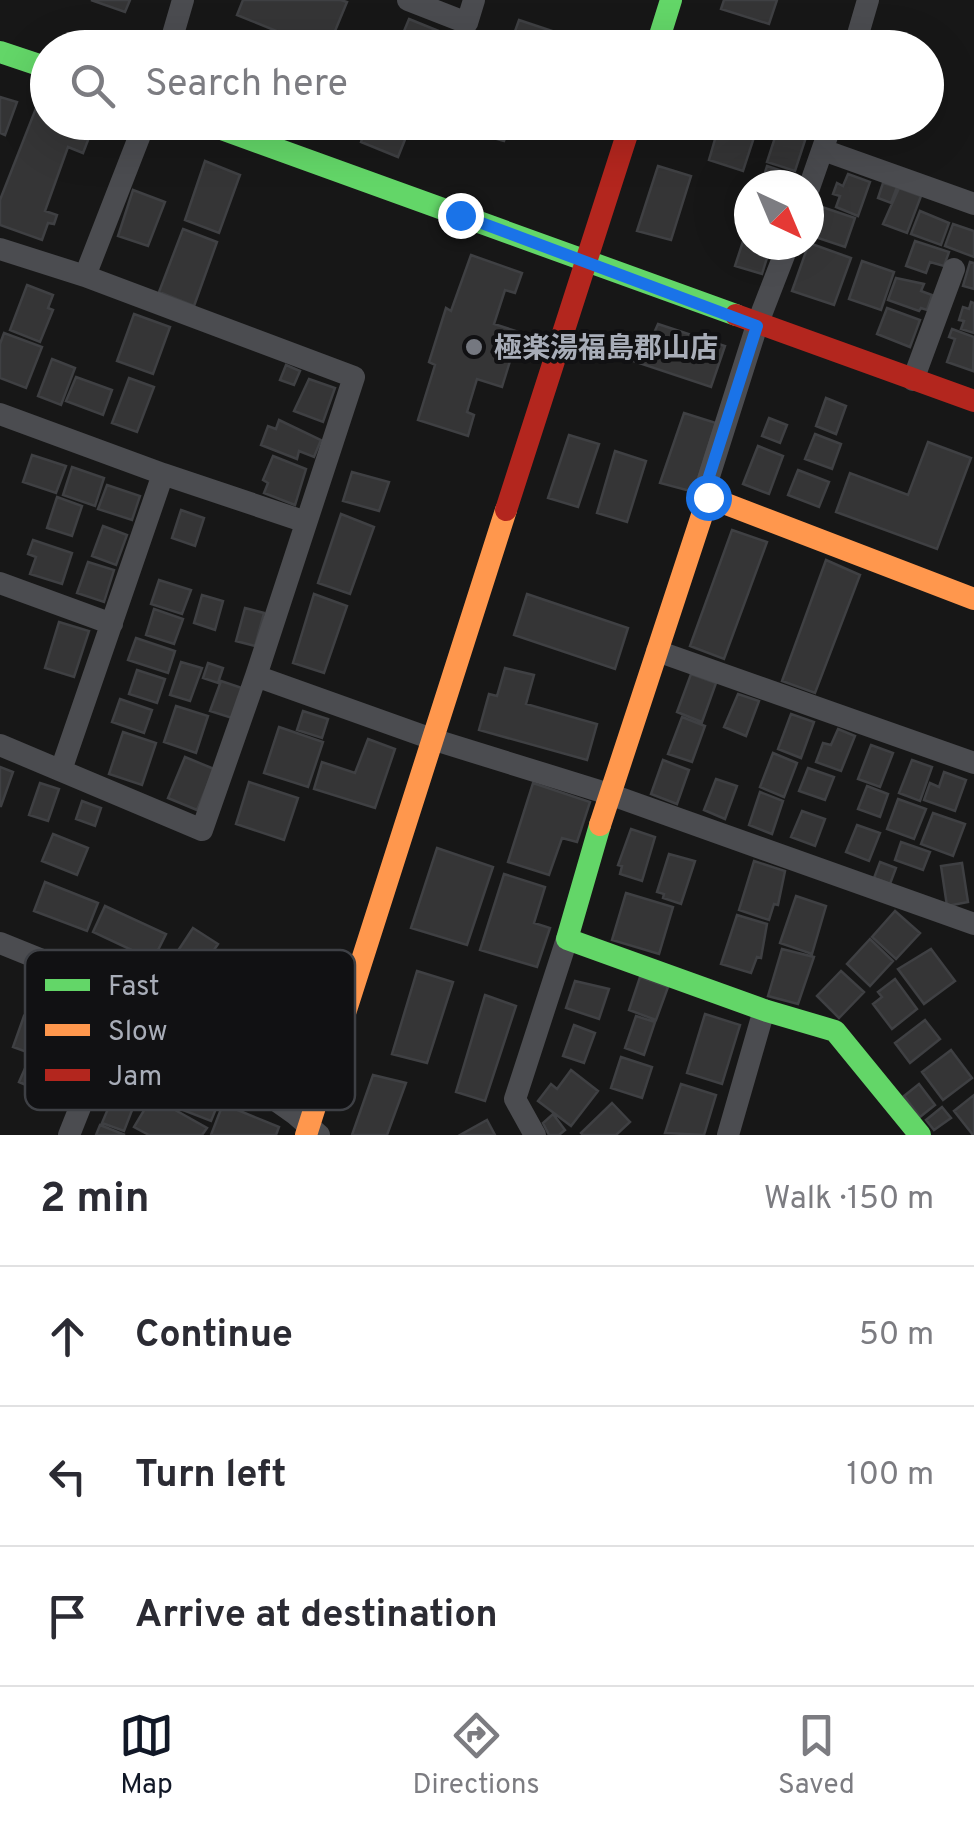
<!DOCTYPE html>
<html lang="en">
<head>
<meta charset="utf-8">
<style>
  body { margin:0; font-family:Overpass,"Noto Sans JP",sans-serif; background:#f2f2f3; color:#2b2b33 }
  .compass { position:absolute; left:734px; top:170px; width:90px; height:90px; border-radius:50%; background:#fff; box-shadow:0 10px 40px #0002; rotate:136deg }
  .stop { position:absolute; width:30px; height:30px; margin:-22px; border:8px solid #1a73e8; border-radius:50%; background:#fff }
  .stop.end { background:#1a73e8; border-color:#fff; box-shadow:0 2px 10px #0008 }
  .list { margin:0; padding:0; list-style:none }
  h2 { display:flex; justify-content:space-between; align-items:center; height:130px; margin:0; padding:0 40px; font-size:42px }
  h2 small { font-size:32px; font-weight:400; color:#7c7c81 }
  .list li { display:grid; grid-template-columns:65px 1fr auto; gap:30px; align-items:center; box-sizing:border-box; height:140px; padding:0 40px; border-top:2px solid #e1e1e2 }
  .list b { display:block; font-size:38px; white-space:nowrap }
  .list em { font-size:32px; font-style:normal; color:#7c7c81 }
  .icon { flex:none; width:55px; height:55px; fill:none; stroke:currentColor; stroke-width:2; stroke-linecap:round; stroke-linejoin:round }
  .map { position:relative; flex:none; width:974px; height:1135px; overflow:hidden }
  .search { position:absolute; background:#fff; box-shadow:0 10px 40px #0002; left:30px; right:30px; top:30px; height:110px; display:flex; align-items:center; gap:25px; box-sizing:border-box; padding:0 35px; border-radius:55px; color:#7c7c81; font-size:38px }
  .sheet { height:550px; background:#fff }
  nav { display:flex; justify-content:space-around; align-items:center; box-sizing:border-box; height:140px; border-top:2px solid #e1e1e2; background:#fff; font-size:28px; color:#7c7c81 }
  nav a { display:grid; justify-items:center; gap:5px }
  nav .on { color:#111827 }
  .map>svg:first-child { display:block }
  .building { fill:#353536; stroke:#3f4043; stroke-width:2.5 }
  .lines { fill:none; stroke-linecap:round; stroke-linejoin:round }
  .street { stroke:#4b4c50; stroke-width:22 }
  .fast { stroke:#63d668; stroke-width:22 }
  .slow { stroke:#ff974d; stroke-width:22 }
  .jam { stroke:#b3261e; stroke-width:22 }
  .route { stroke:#1a73e8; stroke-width:12 }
  .poi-dot { fill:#757880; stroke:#111113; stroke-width:4 }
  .labels { text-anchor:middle; stroke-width:8; stroke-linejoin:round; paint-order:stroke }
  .poi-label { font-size:28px; font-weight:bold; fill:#a8adb8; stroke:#111113; text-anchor:start }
  .key { fill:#111113; stroke:#3e4045; stroke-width:2.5 }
  .key-label { font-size:28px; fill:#a8adb8 }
</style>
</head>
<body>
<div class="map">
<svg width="974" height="1135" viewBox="0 0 974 1135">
  <rect width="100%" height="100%" fill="#171717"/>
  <path class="building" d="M91 0H130L125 12Z
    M243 0H341L347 2 328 48H318L237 15Z
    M724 0H777L769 24 721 9Z
    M409 19 451 36 446 48H397Z
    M519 20 603 48H509Z
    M0 97 17 102 5 135 0 133Z
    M40 98 48 101V122H95L83 153 68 147 45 211 57 215 54 224 48 223 42 240 0 225V200Z
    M368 122H412L398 157 361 142Z
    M460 122H511L504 141 458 128Z
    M720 122H759L743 171 709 160Z
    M780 122H811L795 171 767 162Z
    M205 161 240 175 219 233 185 220Z
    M658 166 691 176 671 240 637 231Z
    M767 166 794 175 790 185H761Z
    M848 174 870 182 858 216 836 207 840 196 833 194 837 183 843 186Z
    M883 183 897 187 891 203 878 198Z
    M899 188 921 196 907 233 883 224Z
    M133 190 165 202 148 246 118 236Z
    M819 206 855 218 845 247 809 235Z
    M920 211 949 223 941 245 911 234Z
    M749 223V245H771L762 274 735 266Z
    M953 224 974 231V257L945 246Z
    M183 229 217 242 194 306 159 292Z
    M915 241 949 252 944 266 930 262 926 273 906 266Z
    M809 243 851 258 834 305 792 291Z
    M471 255 522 273 515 293 505 290 494 324 519 332 502 387 477 379 467 412 474 415 468 436 418 420 435 365 429 362 446 308 451 311Z
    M862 261 894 272 881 310 849 299Z
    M970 262 974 263V289L963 286Z
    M896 278 924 284 921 291 932 295 927 310 921 308 919 311 888 300Z
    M27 285 53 295 48 308 53 310 40 342 10 330Z
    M971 302 974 303V333L961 329 964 321 959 320 963 307 969 309Z
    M887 308 920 320 910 347 877 334Z
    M134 314 170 327 153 374 117 361Z
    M658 324 725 346 711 387 633 361 640 336 651 340Z
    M952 329 974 337 973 371 947 362 955 339 949 337Z
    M4 333 42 347 26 388 0 378V344Z
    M52 359 75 368 61 405 38 396Z
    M286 365 300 371 294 385 280 380Z
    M76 377 112 390 103 415 66 401Z
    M129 378 154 387 137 432 112 423Z
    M309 379 335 388 323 422 294 411Z
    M826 398 846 406 836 434 816 426Z
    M684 413 716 423 694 492 660 483Z
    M769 418 787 425 780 443 762 436Z
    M279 420 321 440 314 457 299 451 297 459 261 445 268 426 276 429Z
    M815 434 841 444 832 469 805 459Z
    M569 435 599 444 578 507 548 498Z
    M928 442 971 458 937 549 836 512 850 473 908 495Z
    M758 446 783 456 769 494 743 484Z
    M615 451 646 461 627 522 597 513Z
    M32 455 66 466 56 493 23 482Z
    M273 456 306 469 295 505 264 493 268 483 263 480Z
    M72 467 104 478 95 506 63 495Z
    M798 470 829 482 819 507 788 495Z
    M352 472 389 482 379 511 343 501Z
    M107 485 140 496 132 520 98 509Z
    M57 497 82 506 72 536 47 528Z
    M181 510 204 518 195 546 172 538Z
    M341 514 374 527 350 594 318 583Z
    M103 526 127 535 116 565 92 556Z
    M732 530 767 542 724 659 690 646Z
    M33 540 72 553 62 584 30 574 36 557 28 554Z
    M826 560 860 575 815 693 782 681Z
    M88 562 114 570 104 602 77 593Z
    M159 580 191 590 182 614 151 604Z
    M314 594 347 606 324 673 293 663Z
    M527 594 628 628 615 669 514 635Z
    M202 595 223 601 215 630 194 623Z
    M245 608 264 613 255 646 236 641Z
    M154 609 183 619 174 644 146 635Z
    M59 622 89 631 74 677 45 668Z
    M136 638 175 651 168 673 128 660Z
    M181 662 202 668 190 701 170 695Z
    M208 663 223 668 218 683 203 678Z
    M505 668 534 675 526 704 597 724 587 760 479 730 489 694 497 696Z
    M137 670 165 679 157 703 129 694Z
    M691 674 716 683 702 722 677 712Z
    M221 681 242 688 232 718 210 711Z
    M738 694 759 701 746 736 724 727Z
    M120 699 152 710 144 733 112 722Z
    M176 706 208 716 196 753 164 742Z
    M303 711 328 719 322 738 297 730Z
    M791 714 814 722 801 758 778 749Z
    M682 717 705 726 692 762 668 754Z
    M279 727 323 742 308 787 264 773Z
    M838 729 855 736 841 771 816 762 823 743 831 745Z
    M123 732 156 743 142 785 109 774Z
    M368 739 395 749 375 808 314 789 322 762 355 773Z
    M871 745 893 753 880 787 858 779Z
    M773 753 797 763 784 797 760 787Z
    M185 757 214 769 197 810 168 798Z
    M663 760 689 770 677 804 651 794Z
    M912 760 932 767 920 801 899 793Z
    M0 767 13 772 1 806H0Z
    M808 768 834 777 825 800 799 791Z
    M944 772 966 780 955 811 924 800 930 783 939 787Z
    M716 779 737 786 725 819 704 810Z
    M249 782 298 798 284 840 236 824Z
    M40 783 59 789 48 821 29 815Z
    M533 783 590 802 577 842 562 838 549 875 508 862Z
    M867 786 888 794 880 817 858 809Z
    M760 792 783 801 772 834 749 825Z
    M898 799 926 809 914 839 887 829Z
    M82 801 101 808 95 826 76 819Z
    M802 811 825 819 815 846 791 837Z
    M933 813 965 824 953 856 921 844Z
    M857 825 880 833 869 861 846 852Z
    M631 829 655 837 642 881 620 874 622 866 618 865Z
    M53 834 88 848 77 875 42 861Z
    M901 842 930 852 923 870 895 860Z
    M437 848 493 867 467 945 411 928Z
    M669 854 695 861 681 904 663 898 664 894 657 892Z
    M754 861 785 871 778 905 774 904 769 920 739 910Z
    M880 862 896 868 890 884 874 878Z
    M962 863 968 902 947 906 941 866Z
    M504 874 545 887 534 923 550 928 537 967 480 950Z
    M45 882 98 903 87 931 34 911Z
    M626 893 673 907 659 954 612 940Z
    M796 896 826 906 812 954 780 943Z
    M105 906 166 934 153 960 93 932Z
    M895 911 920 933 896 959 872 937Z
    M737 915 767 924 761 958 757 957 751 973 721 964Z
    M193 928 218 944 190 985 166 969Z
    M870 939 893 961 870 986 847 964Z
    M782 949 814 957 798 1004 768 996Z
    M931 949 955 981 924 1004 898 969Z
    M417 971 453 982 427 1063 392 1054Z
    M841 971 864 992 839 1018 817 996Z
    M640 977 668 987 656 1020 629 1010Z
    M895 979 917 1009 892 1029 873 1004 882 997 878 992Z
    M575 981 609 989 599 1019 566 1008Z
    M485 995 516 1006 485 1101 456 1092Z
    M705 1014 740 1025 722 1084 687 1073Z
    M24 1016 47 1025 35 1055 13 1047Z
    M636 1016 655 1022 644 1055 625 1048Z
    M925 1020 940 1039 910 1063 895 1043Z
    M574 1025 595 1033 584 1063 563 1056Z
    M951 1050 972 1078 943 1100 922 1072Z
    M30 1057 63 1071 52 1096 19 1082Z
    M621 1057 652 1067 642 1098 611 1088Z
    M571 1070 598 1091 571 1126 538 1101 551 1084 557 1089Z
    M197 1073 226 1084 211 1121 183 1110Z
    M373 1075 406 1083 387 1135H352Z
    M681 1084 716 1095 704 1135 665 1133Z
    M919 1084 935 1105 920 1117 904 1096Z
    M974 1095V1135H973L954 1111Z
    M113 1097 134 1105 124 1131 102 1123Z
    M152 1097 207 1128 202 1135H149L134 1127Z
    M612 1103 630 1122 616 1135H583L581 1133Z
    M223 1104 279 1127 276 1135H211Z
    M942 1107 951 1118 934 1130 926 1120Z
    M553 1114 565 1130 559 1135H549L543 1123Z
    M487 1120 495 1135H460Z
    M100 1125 125 1135H96Z"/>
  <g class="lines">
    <path class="street" d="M408 0 467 23 474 0
      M169 48 183 0
      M854 48 868 0
      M823 150 974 204
      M809 188 832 122
      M0 249 85 276 354 377 256 676 202 830 0 745
      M85 276 145 122
      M913 380 954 269
      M0 414 163 474 306 522
      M708 497 705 489 757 325 788 245
      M0 583 112 624
      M657 651 974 763
      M256 676 435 740 609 794 974 924
      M61 770 163 474
      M0 943 104 985 151 1012 295 1114 319 1135
      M69 1135 124 997
      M535 1135 515 1099 567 939
      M728 1135 764 1010"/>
    <path class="fast" d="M656 48 671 0
      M0 52 48 68
      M202 122 736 315
      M600 825 567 939 764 1010 835 1031 920 1135"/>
    <path class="slow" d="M600 825 708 497 974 599
      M306 1135 506 510"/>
    <path class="jam" d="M736 315 974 401
      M506 510 631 122"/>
  </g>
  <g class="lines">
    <path class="route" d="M460 215 757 326 705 489 708 497"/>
  </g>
  <circle class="poi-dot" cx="474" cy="347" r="10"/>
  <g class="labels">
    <g class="poi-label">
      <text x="494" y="357">極楽湯福島郡山店</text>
    </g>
  </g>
  <rect x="25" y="950" width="330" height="160" rx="15" class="key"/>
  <rect x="45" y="979" width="45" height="12" fill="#63d668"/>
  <rect x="45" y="1024" width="45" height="12" fill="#ff974d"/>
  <rect x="45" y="1069" width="45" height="12" fill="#b3261e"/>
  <g class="key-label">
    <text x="108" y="995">Fast</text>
    <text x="108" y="1040">Slow</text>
    <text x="108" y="1085">Jam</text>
  </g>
</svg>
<svg class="compass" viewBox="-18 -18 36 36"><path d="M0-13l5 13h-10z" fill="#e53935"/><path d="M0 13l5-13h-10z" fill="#7c7c81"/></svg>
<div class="stop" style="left:708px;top:497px"></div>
<div class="stop end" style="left:460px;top:215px"></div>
<div class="search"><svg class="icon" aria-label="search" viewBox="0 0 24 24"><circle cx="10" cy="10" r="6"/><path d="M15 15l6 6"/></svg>Search here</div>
</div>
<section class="sheet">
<h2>2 min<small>Walk · 150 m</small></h2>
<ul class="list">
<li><svg class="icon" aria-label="ahead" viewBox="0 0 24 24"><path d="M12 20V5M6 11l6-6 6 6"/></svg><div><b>Continue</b></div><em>50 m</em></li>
<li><svg class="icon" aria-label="left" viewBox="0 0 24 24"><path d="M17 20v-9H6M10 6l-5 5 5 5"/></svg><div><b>Turn left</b></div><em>100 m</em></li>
<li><svg class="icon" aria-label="arrive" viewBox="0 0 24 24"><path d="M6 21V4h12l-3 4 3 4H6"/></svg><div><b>Arrive at destination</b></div></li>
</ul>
</section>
<nav>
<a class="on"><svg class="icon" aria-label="map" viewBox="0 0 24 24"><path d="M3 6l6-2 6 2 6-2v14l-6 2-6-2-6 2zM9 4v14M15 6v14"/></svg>Map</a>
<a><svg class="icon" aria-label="directions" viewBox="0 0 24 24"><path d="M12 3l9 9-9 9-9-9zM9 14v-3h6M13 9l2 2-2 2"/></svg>Directions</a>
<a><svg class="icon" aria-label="saved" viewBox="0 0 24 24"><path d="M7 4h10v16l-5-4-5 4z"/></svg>Saved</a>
</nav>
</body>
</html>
